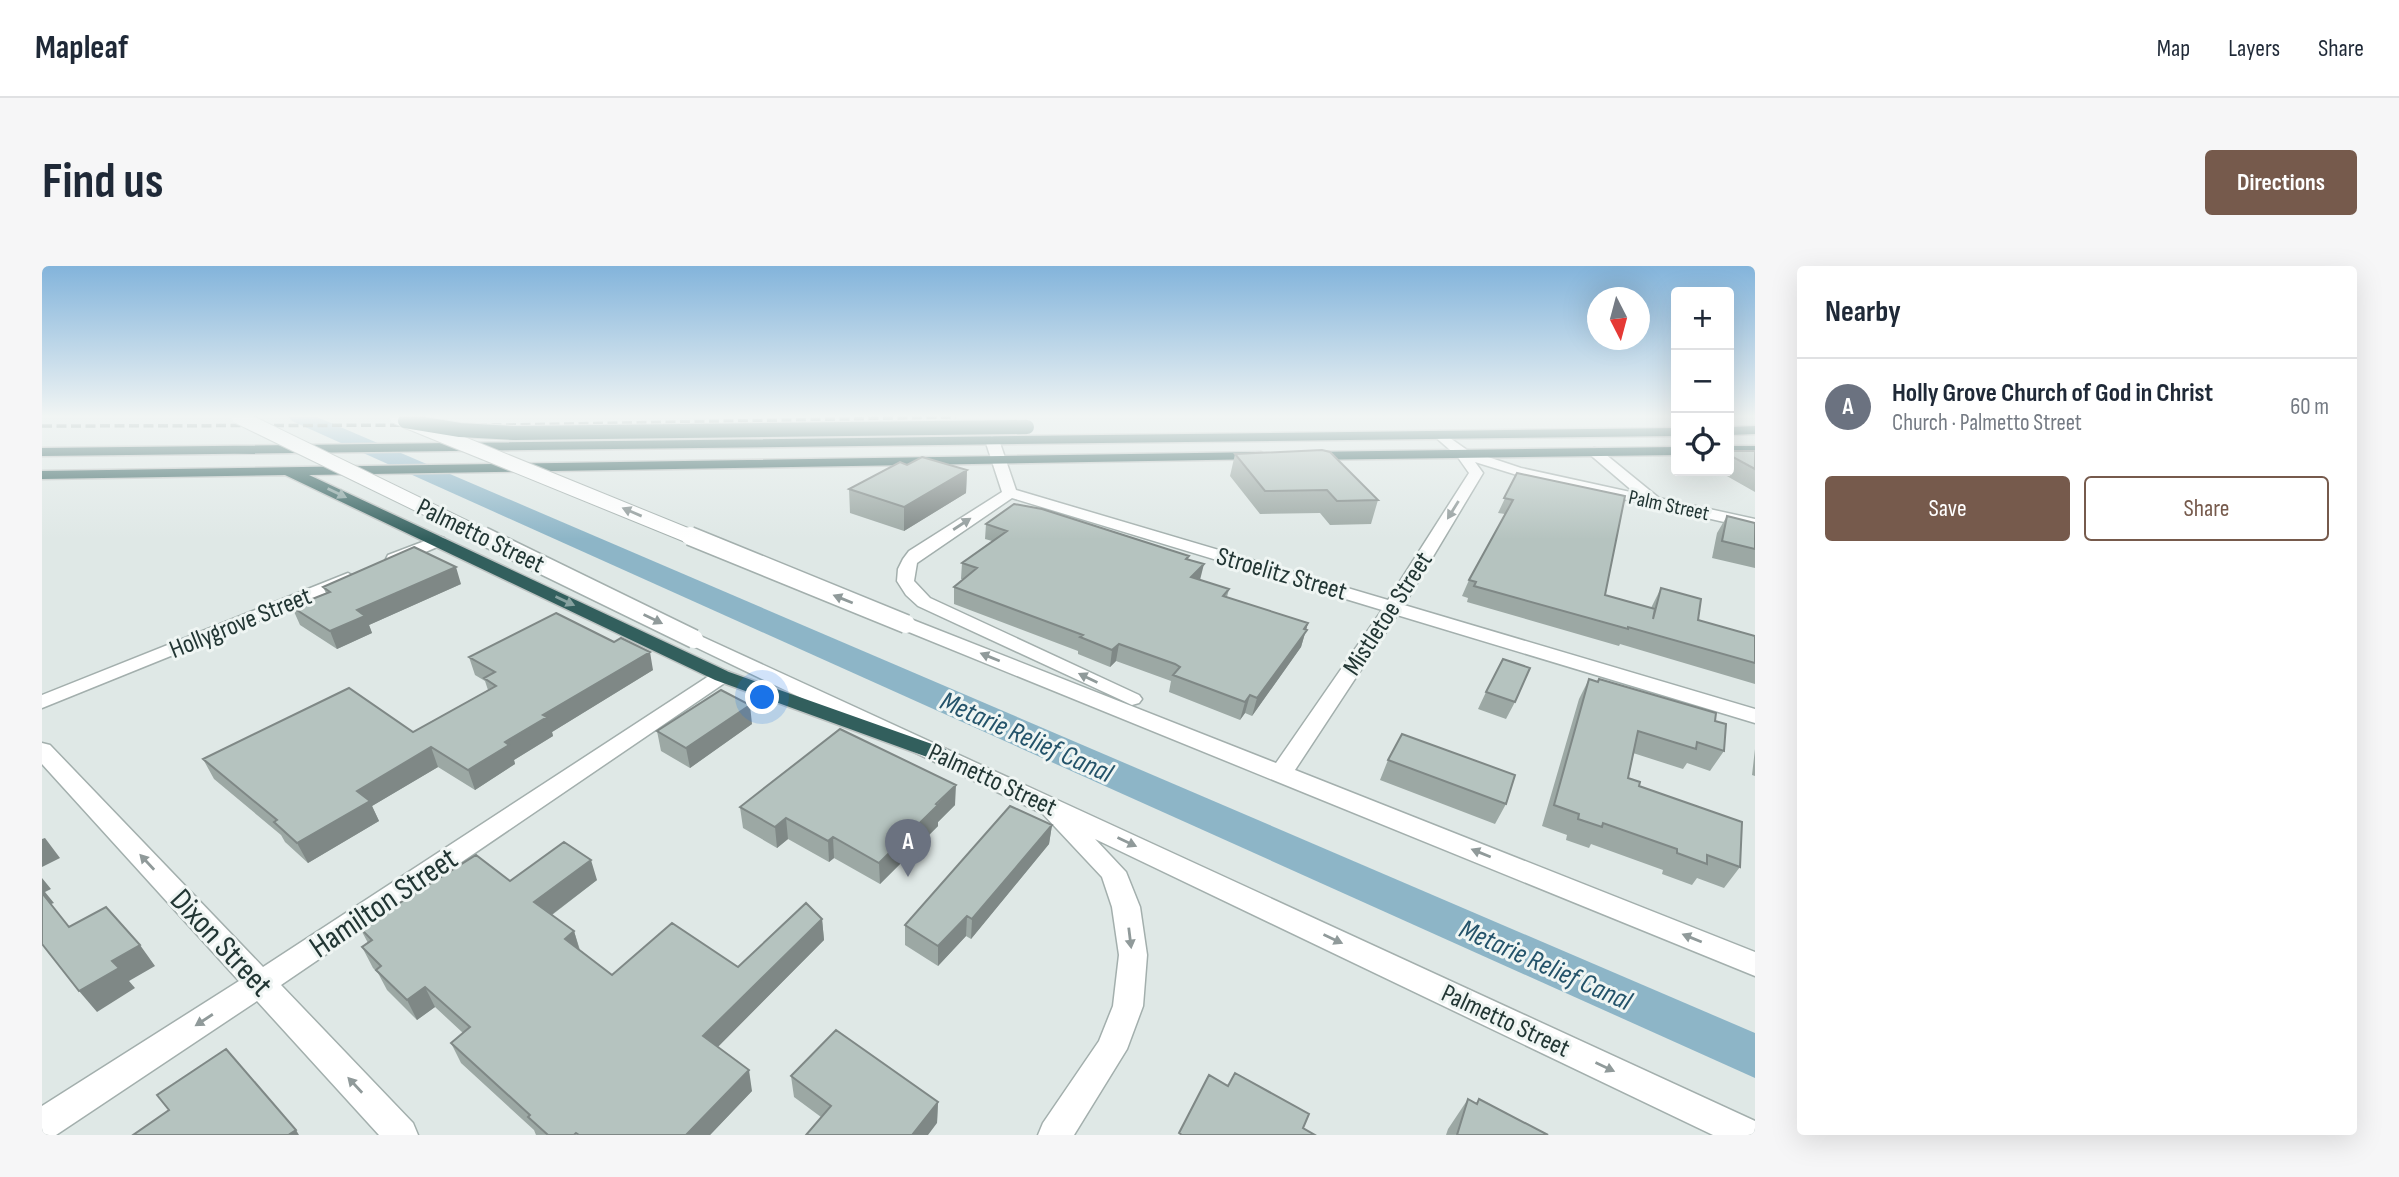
<!DOCTYPE html>
<html lang="en">
<head>
<meta charset="utf-8">
<style>
  body { margin:0; font-family:"Sofia Sans Condensed",sans-serif; background:#f6f6f7; color:#1f2937 }
  .controls { position:absolute; right:21px; top:21px; display:grid; overflow:hidden; border-radius:7px; box-shadow:0 7px 28px #0002 }
  .controls button { width:63px; height:63px; display:grid; place-items:center; padding:0; border:0; border-bottom:2px solid #e0e1e3; background:#fff; color:#1f2937; font:35px sans-serif }
  .compass { position:absolute; left:1545px; top:21px; width:63px; height:63px; border-radius:50%; background:#fff; box-shadow:0 7px 28px #0002; rotate:174deg }
  .you { position:absolute; left:721px; top:432px; width:24px; height:24px; margin:-18px; border:5px solid #fff; border-radius:50%; background:#1a73e8; box-shadow:0 0 0 10px #1a73e833 }
  .badge { display:grid; place-items:center; width:46px; height:46px; border-radius:50%; background:#765a4c; color:#fff; font-size:23px; font-weight:700 }
  .pin { position:absolute; translate:-50% -58px; filter:drop-shadow(0 2px 4px #0008) }
  .pin::after { content:''; position:absolute; top:37px; width:24px; height:21px; background:inherit; clip-path:polygon(0 0,100% 0,50% 100%) }
  .list { margin:0; padding:0; list-style:none }
  h2 { display:flex; justify-content:space-between; align-items:center; height:91px; margin:0; padding:0 28px; font-size:30px }
  h2 small { font-size:23px; font-weight:400; color:#747a83 }
  .list li { display:grid; grid-template-columns:46px 1fr auto; gap:21px; align-items:center; box-sizing:border-box; height:98px; padding:0 28px; border-top:2px solid #e0e1e3 }
  .list b { display:block; font-size:26px; white-space:nowrap }
  .list p { margin:0; font-size:23px; white-space:nowrap; color:#747a83 }
  .list em { font-size:23px; font-style:normal; color:#747a83 }
  .actions { display:flex; gap:14px; padding:21px 28px }
  .actions a { flex:1; padding:16px 0; border:2px solid #765a4c; border-radius:7px; text-align:center; font-size:24px; color:#765a4c }
  .actions .main { background:#765a4c; color:#fff }
  .icon { flex:none; width:38px; height:38px; fill:none; stroke:currentColor; stroke-width:2; stroke-linecap:round; stroke-linejoin:round }
  .map { position:relative; flex:none; width:1713px; height:869px; overflow:hidden; border-radius:7px }
  header { display:flex; align-items:center; gap:42px; box-sizing:border-box; height:98px; padding:0 35px; background:#fff; border-bottom:2px solid #e0e1e3 }
  header strong { font-size:33px }
  nav { display:flex; gap:38px; margin-inline-start:auto; font-size:24px }
  .intro { display:flex; align-items:center; justify-content:space-between; box-sizing:border-box; height:168px; padding:0 42px }
  h1 { margin:0; font-size:49px }
  .button { padding:18px 32px; border-radius:7px; background:#765a4c; color:#fff; font-size:24px; font-weight:700 }
  main { display:flex; gap:42px; padding:0 42px }
  aside { flex:1; background:#fff; border-radius:7px; box-shadow:0 7px 28px #0002 }
  .map>svg:first-child { display:block }
  .lines { fill:none; stroke-linecap:round; stroke-linejoin:round }
  .canal { fill:#8db5c7; fill-rule:evenodd }
  .minor-casing { stroke:#a3afad; stroke-width:3 }
  .highway-casing { stroke:#bdc3c2; stroke-width:3 }
  .minor { fill:#fff; fill-rule:evenodd }
  .highway { fill:#325f5d; fill-rule:evenodd }
  .rail { stroke:#5c7270; stroke-width:3.5; stroke-dasharray:10 4.5; stroke-linecap:butt }
  .minor-bridge-far1-casing { stroke:#a3afad; stroke-width:16; stroke-linecap:butt }
  .minor-bridge-casing { stroke:#a3afad; stroke-width:21; stroke-linecap:butt }
  .highway-bridge-casing { stroke:#bdc3c2; stroke-width:16; stroke-linecap:butt }
  .minor-bridge-far1 { stroke:#fff; stroke-width:14 }
  .minor-bridge { stroke:#fff; stroke-width:18 }
  .highway-bridge { stroke:#325f5d; stroke-width:14 }
  .wall { fill:#9ca8a4 }
  .shaded-wall { fill:#7f8886 }
  .building { fill:#b5c3bf; stroke:#7f8886; stroke-width:2 }
  .oneway { fill:#87a2a0 }
  .oneway2 { fill:#909a9a }
  .labels { text-anchor:middle; stroke-width:6; stroke-linejoin:round; paint-order:stroke }
  .far-street-label { font-size:21px; fill:#223634; stroke:#eff5f3 }
  .street-label { font-size:26px; fill:#223634; stroke:#eff5f3 }
  .water-label { font-size:28px; font-style:italic; fill:#24536a; stroke:#eff5f3 }
  .near-street-label { font-size:32px; fill:#223634; stroke:#eff5f3 }
</style>
</head>
<body>
<header>
<strong>Mapleaf</strong>
<nav><a>Map</a><a>Layers</a><a>Share</a></nav>
</header>
<div class="intro"><h1>Find us</h1><a class="button">Directions</a></div>
<main>
<div class="map">
<svg width="1713" height="869" viewBox="0 0 1713 869">
  <rect width="100%" height="100%" fill="#dfe8e6"/>
  <g class="lines">
    <path class="canal" d="M247 151H275L1713 767V812L250 155Z"/>
    <g class="minor-casing">
      <path id="minor" d="M1398 165 1425 184 1479 202 1593 227 1545 186 1552 182 1557 183 1617 232 1713 253V263L1475 209 1433 196 1441 207 1362 339 1713 443V457L1355 349 1253 504 1713 686V710L857 362 855 358 857 354H871L1234 497 1340 344 970 232 875 297 872 315 888 332 1097 429 1100 433 1097 437 1090 439 876 340 864 329 855 315 856 303 861 293 867 285 960 226 943 174 950 170 957 174 974 224 1346 334 1427 207 1415 190 1391 169Z
        M396 270 402 272 404 275 402 278 358 297 352 298 344 293 346 289Z
        M306 307 315 312 312 316 0 442V429Z
        M652 367 1713 855V869H1671L1053 573 1084 606 1098 641 1105 689 1101 740 1085 783 1032 869H996L1001 857 1057 775 1071 740 1077 689 1070 641 1060 611 1001 548 645 377 642 373Z
        M680 404 687 406 690 410 687 414 239 719 371 857 376 869H337L215 735 14 869H0V840L197 715 0 498V477L8 479 221 701 673 406Z"/>
    </g>
    <g class="highway-casing">
      <path id="highway" d="M1713 160V168L1687 169V161Z
        M1634 162V170L0 190V182Z
        M1687 180H1713V188H1687Z
        M1634 181V189L1262 194 1255 190 1262 186Z
        M1219 186 1226 190 1224 193 267 209 687 406 904 483 907 488 904 493 896 495 673 414 243 209 0 213V205Z"/>
    </g>
    <use href="#minor" class="minor"/>
    <use href="#highway" class="highway"/>
    <path class="rail" d="M0 160 461 159 914 151"/>
    <g class="minor-bridge-far1-casing">
      <path id="minor-bridge-far1" d="M197 151 445 272
        M355 151 652 272"/>
    </g>
    <g class="minor-bridge-casing">
      <path id="minor-bridge" d="M441 270 652 373
        M648 270 864 358"/>
    </g>
    <g class="highway-bridge-casing">
      <path id="highway-bridge" d="M363 155 418 164 472 167 985 161"/>
    </g>
    <use href="#minor-bridge-far1" class="minor-bridge-far1"/>
    <use href="#minor-bridge" class="minor-bridge"/>
    <use href="#highway-bridge" class="highway-bridge"/>
  </g>
  <path class="wall" d="M1687 185H1713V226L1676 205H1687Z
    M1193 188 1336 234 1329 258 1288 259 1278 247 1218 248 1188 210Z
    M865 199 925 204 924 227 862 265 808 247 807 223Z
    M1475 207 1563 329 1609 342 1619 322 1656 354 1713 370V418L1578 378 1577 380 1425 336 1426 332 1420 330 1427 314 1463 248 1456 247Z
    M1685 250 1713 257V302L1670 292 1675 267Z
    M944 258 1147 293 1158 314 1187 323 1185 331 1266 357 1259 381 1210 450 1203 447 1198 454 1127 426 1129 415 1074 395 1068 401 1036 388V385L912 338V321L922 313H919L920 297 950 275 943 273Z
    M419 318 327 359 330 367 295 383 258 359 250 341 284 327 281 321Z
    M427 391 611 404 510 466 511 470 472 494 473 498 433 524 396 501 330 540 337 555 266 597 243 576 239 569 172 513 161 493 371 466 446 424 443 415 433 409Z
    M1547 413 1555 416 1557 413 1673 455 1682 485 1668 505 1645 497 1641 503 1591 487 1586 512 1698 601 1682 622 1655 612 1650 619 1620 608 1621 604 1549 578 1547 582 1524 574 1525 569 1500 560 1537 433Z
    M1444 426 1473 436 1464 453 1436 443Z
    M710 458 648 502 619 485 615 465Z
    M1713 483V510L1710 509Z
    M1346 494 1464 538 1453 558 1338 514Z
    M913 539 896 556V560L838 618 792 592 787 596 746 573 735 582 701 562 698 541Z
    M1010 559 1007 578 929 673 924 670 896 700 863 679V659Z
    M555 614 510 649 532 665 538 684 570 709 696 701 780 653 782 674 675 781 710 825 668 869H494L492 864 419 797 409 777 421 767 393 741 375 754 345 724 336 707 331 702 320 681 326 677 318 662 468 615Z
    M749 810 896 836 895 857 779 851 752 831Z
    M1426 833 1434 837 1437 833 1506 869H1404L1406 863Z"/>
  <path class="shaded-wall" d="M925 204 924 227 862 265V241Z
    M1162 298 1158 314 1149 311Z
    M414 301 419 318 327 359 330 367 295 383 288 365 315 344Z
    M1266 357 1259 381 1210 450 1215 432Z
    M1077 378 1074 395 1068 401 1070 384Z
    M608 386 611 404 510 466 511 470 472 494 473 498 433 524 426 504 501 449Z
    M1208 429 1203 447 1198 454 1203 436Z
    M708 439 710 458 648 502 644 482Z
    M389 481 396 501 330 540 337 555 266 597 255 577 315 525Z
    M914 519 913 539 896 556V560L838 618 837 597Z
    M744 552 746 573 735 582 733 561Z
    M1010 559 1007 578 929 673 930 653Z
    M791 571 792 592 787 596 786 575Z
    M3 572 18 592 0 601V573Z
    M549 594 555 614 500 656 492 636Z
    M0 612 9 623 3 626 12 637 9 638 0 627Z
    M925 650 924 670 896 700V680Z
    M780 653 782 674 666 791 661 770Z
    M532 665 538 686 523 673Z
    M98 679 113 700 87 715 93 722 55 746 37 725 70 695Z
    M383 721 393 741 375 754 365 734Z
    M707 804 710 825 668 869H644Z
    M896 836 895 857 886 869H870Z
    M254 864 257 869H249L248 868Z"/>
  <path class="building" d="M1280 184 1288 186 1336 234 1295 235 1285 224 1223 225 1193 188Z
    M1687 185H1713V203L1687 189Z
    M880 191 925 204 862 241 807 223 858 196 865 199Z
    M1475 207 1583 230 1563 329 1613 343 1611 353 1619 322 1659 333 1656 354 1713 370V397L1586 361V363L1432 320 1434 316 1427 314 1471 234 1462 232Z
    M972 238 1000 243 1147 290 1144 293 1162 298 1149 311 1187 323 1181 330 1266 357 1262 363 1265 364 1215 432 1208 429 1203 436 1131 409 1138 401 1133 398 1077 378 1070 384 1038 371 1041 369 912 321 935 302 920 297 965 265 944 258Z
    M1685 250 1713 257V283L1680 275Z
    M372 281 414 301 315 344 323 350 288 365 250 341 288 326 281 321Z
    M514 347 572 376 579 372 608 386 501 449 505 451 463 476 467 479 426 504 389 481 315 525 328 535 255 577 232 556 235 554 161 493 307 422 371 466 454 420 442 412 453 406 427 391Z
    M1461 393 1488 402 1473 436 1444 426Z
    M1547 413 1556 416 1557 413 1674 447 1673 455 1684 458 1682 485 1655 476 1654 483 1596 465 1586 512 1598 516 1597 520 1700 556 1698 601 1665 589V598L1635 587V583L1561 557 1560 561 1536 553 1537 548 1512 539Z
    M679 424 708 439 644 482 615 465Z
    M798 463 914 519 894 538 896 539 837 597 791 571 786 575 744 552 733 561 698 541Z
    M1360 468 1473 509 1464 538 1346 494Z
    M968 540 1010 559 930 653 925 650 896 680 863 659Z
    M522 576 549 594 492 636 532 665 523 673 570 709 630 657 696 701 764 637 780 653 661 770 707 804 644 869H537L534 867 532 869H506L486 851 488 849 409 777 428 761 383 721 365 734 334 704 339 700 320 681 330 674 318 662 434 589 468 615Z
    M0 627 27 661 64 641 98 679 70 695 77 702 37 725 0 678Z
    M794 764 896 836 870 869H764L789 840 749 810Z
    M184 783 254 864 248 868 249 869H91L127 844 115 829Z
    M1193 807 1267 848 1261 862 1273 869H1140L1137 867 1167 809 1186 820Z
    M1426 833 1435 838 1437 833 1506 869H1415Z"/>
  <defs><path id="oneway-solid" d="M-6-.8H1V-3.2L6.5 0L1 3.2V.8H-6Z" transform="scale(1.75)"/></defs>
  <g class="oneway">
    <use href="#oneway-solid" transform="translate(295 227) rotate(26)"/>
    <use href="#oneway-solid" transform="translate(523 335) rotate(25)"/>
  </g>
  <g class="oneway2">
    <use href="#oneway-solid" transform="translate(1411 244) rotate(122)"/>
    <use href="#oneway-solid" transform="translate(590 246) rotate(-157)"/>
    <use href="#oneway-solid" transform="translate(920 258) rotate(-33)"/>
    <use href="#oneway-solid" transform="translate(801 333) rotate(-158)"/>
    <use href="#oneway-solid" transform="translate(611 353) rotate(26)"/>
    <use href="#oneway-solid" transform="translate(948 391) rotate(-158)"/>
    <use href="#oneway-solid" transform="translate(1046 412) rotate(-154)"/>
    <use href="#oneway-solid" transform="translate(1085 576) rotate(25)"/>
    <use href="#oneway-solid" transform="translate(1439 587) rotate(-158)"/>
    <use href="#oneway-solid" transform="translate(105 596) rotate(-133)"/>
    <use href="#oneway-solid" transform="translate(1088 672) rotate(83)"/>
    <use href="#oneway-solid" transform="translate(1650 672) rotate(-158)"/>
    <use href="#oneway-solid" transform="translate(1291 673) rotate(25)"/>
    <use href="#oneway-solid" transform="translate(162 754) rotate(147)"/>
    <use href="#oneway-solid" transform="translate(1563 801) rotate(25)"/>
    <use href="#oneway-solid" transform="translate(313 819) rotate(-133)"/>
  </g>
  <linearGradient id="sky" x2="0" y2="1"><stop stop-color="#83b4db"/><stop offset="0.55" stop-color="#f1f5f4"/><stop offset="1" stop-color="#f1f5f4" stop-opacity="0"/></linearGradient>
  <rect width="1713" height="273" fill="url(#sky)"/>
  <g class="labels">
    <g class="far-street-label">
      <text transform="translate(1627 239) rotate(12)" y="7">Palm Street</text>
    </g>
    <g class="street-label">
      <text transform="translate(439 269) rotate(26)" y="9">Palmetto Street</text>
      <text transform="translate(1240 307) rotate(16)" y="9">Stroelitz Street</text>
      <text transform="translate(1345 347) rotate(-57)" y="9">Mistletoe Street</text>
      <text transform="translate(198 356) rotate(-22)" y="9">Hollygrove Street</text>
      <text transform="translate(951 513) rotate(25)" y="9">Palmetto Street</text>
      <text transform="translate(1464 754) rotate(25)" y="9">Palmetto Street</text>
    </g>
    <g class="water-label">
      <text transform="translate(985 470) rotate(24)" y="10">Metarie Relief Canal</text>
      <text transform="translate(1504 698) rotate(24)" y="10">Metarie Relief Canal</text>
    </g>
    <g class="near-street-label">
      <text transform="translate(341 636) rotate(-34)" y="11">Hamilton Street</text>
      <text transform="translate(180 676) rotate(47)" y="11">Dixon Street</text>
    </g>
  </g>
</svg>
<div class="controls">
<button>+</button>
<button>−</button>
<button><svg class="icon" aria-label="locate" viewBox="0 0 24 24"><circle cx="12" cy="12" r="6"/><path d="M12 2v4M12 18v4M2 12h4M18 12h4"/></svg></button>
</div>
<svg class="compass" viewBox="-18 -18 36 36"><path d="M0-13l5 13h-10z" fill="#e53935"/><path d="M0 13l5-13h-10z" fill="#747a83"/></svg>
<div class="you"></div>
<div class="pin badge" style="left:866px;top:611px;background:#6b7280">A</div>
</div>
<aside>
<h2>Nearby<small></small></h2>
<ul class="list">
<li><span class="badge" style="background:#6b7280">A</span><div><b>Holly Grove Church of God in Christ</b><p>Church · Palmetto Street</p></div><em>60 m</em></li>
</ul>
<div class="actions"><a class="main">Save</a><a>Share</a></div>
</aside>
</main>
</body>
</html>
